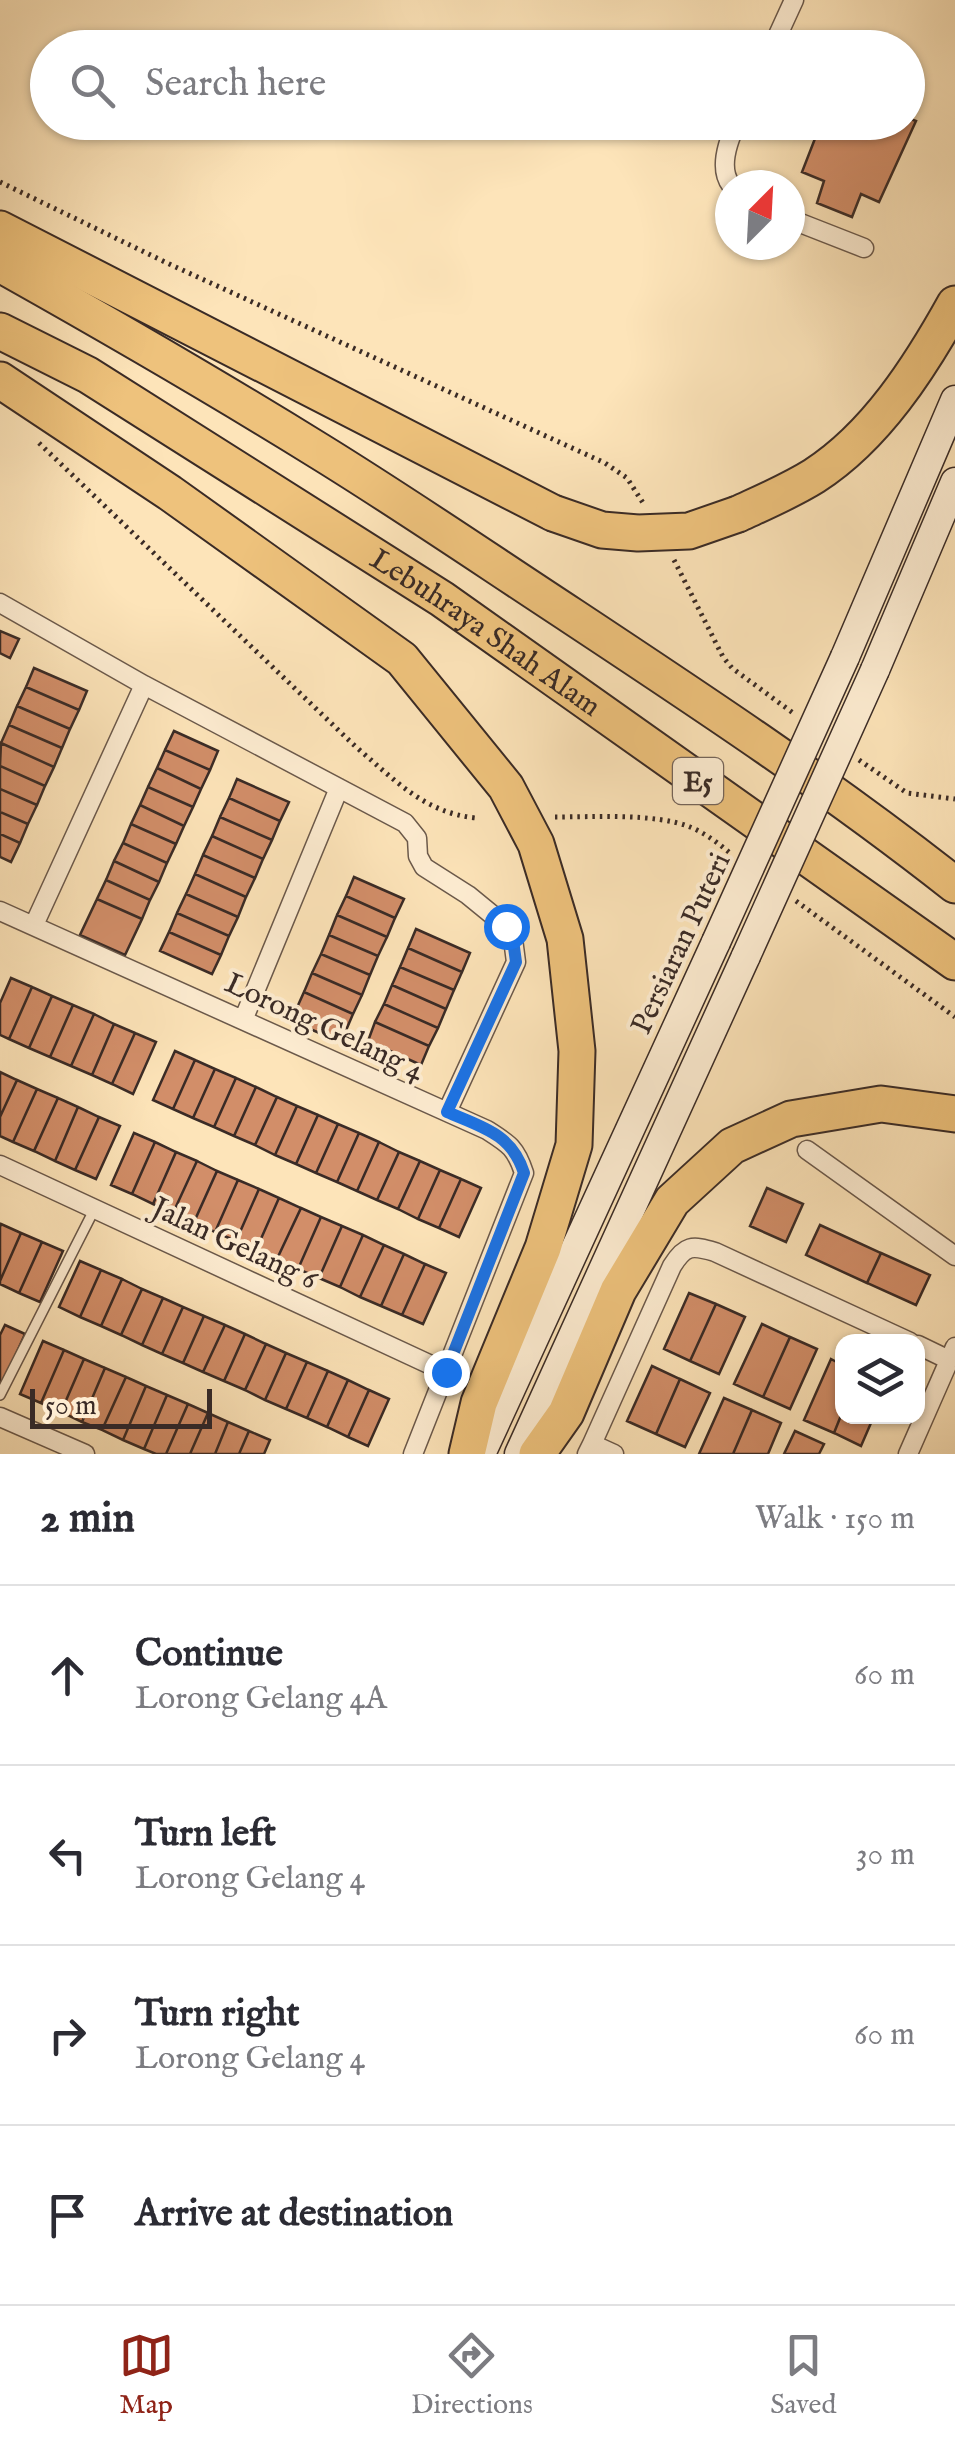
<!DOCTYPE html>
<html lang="en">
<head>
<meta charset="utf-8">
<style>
  body { margin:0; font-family:"IM FELL English",serif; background:#f7f7f7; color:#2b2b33 }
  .controls { position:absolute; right:30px; bottom:30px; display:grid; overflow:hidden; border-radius:20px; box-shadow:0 2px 8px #0004 }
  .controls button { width:90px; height:90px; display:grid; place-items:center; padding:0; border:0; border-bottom:2px solid #e1e1e2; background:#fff; color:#2b2b33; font:50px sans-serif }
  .compass { position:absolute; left:715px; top:170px; width:90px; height:90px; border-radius:50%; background:#fff; box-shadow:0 2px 8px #0004; rotate:24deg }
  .scale { position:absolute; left:30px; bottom:25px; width:182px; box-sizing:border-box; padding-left:10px; border:5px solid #3a2b26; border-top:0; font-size:28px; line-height:35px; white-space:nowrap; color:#3a2b26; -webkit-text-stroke:8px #feedd2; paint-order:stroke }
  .stop { position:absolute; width:30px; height:30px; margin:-22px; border:8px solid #1a73e8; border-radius:50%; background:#fff }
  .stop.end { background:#1a73e8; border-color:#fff; box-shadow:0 2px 10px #0008 }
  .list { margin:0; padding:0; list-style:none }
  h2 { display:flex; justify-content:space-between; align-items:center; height:130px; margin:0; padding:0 40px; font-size:42px }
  h2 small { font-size:32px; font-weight:400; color:#7c7c81 }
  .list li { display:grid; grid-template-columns:65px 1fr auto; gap:30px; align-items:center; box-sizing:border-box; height:180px; padding:0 40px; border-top:2px solid #e1e1e2 }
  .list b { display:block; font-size:38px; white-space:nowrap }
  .list p { margin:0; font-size:32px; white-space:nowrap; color:#7c7c81 }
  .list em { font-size:32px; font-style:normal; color:#7c7c81 }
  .icon { flex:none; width:55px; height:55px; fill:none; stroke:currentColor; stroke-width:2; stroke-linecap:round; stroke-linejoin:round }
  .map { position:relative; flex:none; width:955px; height:1454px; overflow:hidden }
  .search { position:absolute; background:#fff; box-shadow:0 2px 8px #0004; left:30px; right:30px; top:30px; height:110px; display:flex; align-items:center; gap:25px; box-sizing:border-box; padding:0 35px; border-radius:55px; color:#7c7c81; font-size:38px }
  .sheet { height:850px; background:#fff }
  nav { display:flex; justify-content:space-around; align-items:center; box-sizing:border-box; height:140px; border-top:2px solid #e1e1e2; background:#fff; font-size:28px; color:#7c7c81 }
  nav a { display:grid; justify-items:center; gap:5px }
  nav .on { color:#8f2418 }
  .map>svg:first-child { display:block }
  .building { fill:#d28e69; stroke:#3a2b26; stroke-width:2.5 }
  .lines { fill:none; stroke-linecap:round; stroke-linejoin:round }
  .lane-casing { stroke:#6b594b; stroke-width:12 }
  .street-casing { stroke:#6b594b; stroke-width:21 }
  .secondary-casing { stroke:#3a2b26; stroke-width:31 }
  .highway-casing { stroke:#3a2b26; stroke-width:39 }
  .path { stroke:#3a2b26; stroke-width:5; stroke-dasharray:2.5 5; stroke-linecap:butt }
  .lane { stroke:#feedd2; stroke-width:9 }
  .street { stroke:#feedd2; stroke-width:18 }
  .secondary { stroke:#feedd2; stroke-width:28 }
  .highway { stroke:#eec27c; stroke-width:35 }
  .secondary-bridge-casing { stroke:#3a2b26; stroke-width:31; stroke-linecap:butt }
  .highway-bridge-casing { stroke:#3a2b26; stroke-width:39; stroke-linecap:butt }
  .secondary-bridge { stroke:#feedd2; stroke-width:28 }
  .highway-bridge { stroke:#eec27c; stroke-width:35 }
  .route { stroke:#1a73e8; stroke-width:12 }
  .labels { text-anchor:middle; stroke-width:8; stroke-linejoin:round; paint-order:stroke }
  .shield { fill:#feedd2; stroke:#75655a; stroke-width:2.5 }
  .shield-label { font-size:28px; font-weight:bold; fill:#3a2b26 }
  .street-label { font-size:30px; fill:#3a2b26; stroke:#feedd2 }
</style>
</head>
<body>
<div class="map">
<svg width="955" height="1454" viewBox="0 0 955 1454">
  <rect width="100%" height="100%" fill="#fde4b9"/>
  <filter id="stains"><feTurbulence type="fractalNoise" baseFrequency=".002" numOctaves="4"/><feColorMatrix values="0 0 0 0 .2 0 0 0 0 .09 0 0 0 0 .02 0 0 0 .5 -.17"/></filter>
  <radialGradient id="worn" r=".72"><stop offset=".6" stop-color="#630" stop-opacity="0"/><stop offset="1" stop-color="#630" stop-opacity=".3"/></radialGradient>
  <path class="building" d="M908 118 916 121 879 202 861 194 852 217 817 203 824 181 802 172 816 136 789 122H908Z
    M0 631 19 639 10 658 0 653Z
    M34 668 87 691 79 710 26 687Z
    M26 687 79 710 70 729 17 706Z
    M17 706 70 729 62 748 9 725Z
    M9 725 62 748 54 767 1 743Z
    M174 731 218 751 210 770 165 750Z
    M1 743 54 767 45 786 0 766Z
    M165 750 210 770 201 789 157 768Z
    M0 766 45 786 37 805 0 789Z
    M157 768 201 789 193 807 148 787Z
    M237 779 289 802 280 821 229 798Z
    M148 787 193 807 184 826 140 805Z
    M0 789 37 805 28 824 0 812Z
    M229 798 280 821 272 840 220 817Z
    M140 805 184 826 176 844 131 824Z
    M0 812 28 824 20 843 0 834Z
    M220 817 272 840 263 859 212 836Z
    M131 824 176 844 167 863 123 843Z
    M0 834 20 843 11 862 0 857Z
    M212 836 263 859 255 878 203 855Z
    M123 843 167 863 159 882 114 861Z
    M203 855 255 878 246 897 195 874Z
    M114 861 159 882 150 900 106 880Z
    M195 874 246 897 238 917 186 894Z
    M354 877 404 899 395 918 346 896Z
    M106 880 150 900 142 919 97 899Z
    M186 894 238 917 229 936 177 913Z
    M346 896 395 918 387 937 337 915Z
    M97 899 142 919 125 955 80 935Z
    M177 913 229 936 221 955 169 932Z
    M337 915 387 937 378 956 329 935Z
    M416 929 470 953 462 972 408 948Z
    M169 932 221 955 212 974 160 951Z
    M329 935 378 956 370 975 321 954Z
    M408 948 462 972 454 990 400 967Z
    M321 954 370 975 362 995 312 973Z
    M400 967 454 990 446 1009 392 985Z
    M312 973 362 995 353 1014 304 992Z
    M11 978 32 987 9 1039 0 1035V1003Z
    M392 985 446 1009 438 1028 384 1004Z
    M32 987 52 996 29 1048 9 1039Z
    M304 992 353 1014 341 1042 291 1021Z
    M52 996 73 1005 50 1057 29 1048Z
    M384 1004 438 1028 429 1046 375 1022Z
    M73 1005 94 1014 71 1066 50 1057Z
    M94 1014 114 1024 92 1075 71 1066Z
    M375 1022 429 1046 421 1065 368 1041Z
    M114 1024 135 1033 112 1084 92 1075Z
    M135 1033 156 1042 133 1094 112 1084Z
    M175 1051 195 1060 173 1109 153 1100Z
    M195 1060 215 1069 193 1118 173 1109Z
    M215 1069 236 1078 214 1127 193 1118Z
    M0 1072 17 1080 0 1117Z
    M236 1078 256 1087 234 1136 214 1127Z
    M17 1080 37 1089 13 1142 0 1136V1117Z
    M256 1087 277 1097 255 1145 234 1136Z
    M37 1089 58 1098 34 1151 13 1142Z
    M277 1097 297 1106 275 1155 255 1145Z
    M58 1098 78 1107 55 1161 34 1151Z
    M297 1106 318 1115 296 1164 275 1155Z
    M78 1107 99 1117 75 1170 55 1161Z
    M318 1115 338 1124 316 1173 296 1164Z
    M99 1117 120 1126 96 1179 75 1170Z
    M338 1124 359 1133 337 1182 316 1173Z
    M134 1133 155 1142 132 1194 111 1185Z
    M359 1133 379 1142 357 1191 337 1182Z
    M155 1142 176 1152 153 1204 132 1194Z
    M379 1142 399 1152 377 1200 357 1191Z
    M176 1152 197 1161 173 1213 153 1204Z
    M399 1152 420 1161 398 1209 377 1200Z
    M197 1161 217 1171 194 1222 173 1213Z
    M420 1161 440 1170 418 1219 398 1209Z
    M440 1170 461 1179 439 1228 418 1219Z
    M217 1171 238 1180 215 1232 194 1222Z
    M461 1179 481 1188 459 1237 439 1228Z
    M238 1180 259 1189 236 1241 215 1232Z
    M767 1188 803 1204 786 1242 750 1226Z
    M259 1189 279 1198 256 1250 236 1241Z
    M279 1198 301 1208 277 1259 256 1250Z
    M301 1208 321 1217 298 1269 277 1259Z
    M321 1217 342 1226 319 1278 298 1269Z
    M1 1224 21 1233 0 1281V1227Z
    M820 1225 881 1253 867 1283 806 1255Z
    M342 1226 363 1235 340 1287 319 1278Z
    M21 1233 42 1242 19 1293 0 1284V1281Z
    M363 1235 384 1245 360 1297 340 1287Z
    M42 1242 63 1251 40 1302 19 1293Z
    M384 1245 404 1254 381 1306 360 1297Z
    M881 1253 930 1275 916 1305 867 1283Z
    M404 1254 425 1264 402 1315 381 1306Z
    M80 1261 101 1270 80 1317 59 1307Z
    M425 1264 446 1273 423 1324 402 1315Z
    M101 1270 122 1279 101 1326 80 1317Z
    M122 1279 142 1289 121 1335 101 1326Z
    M142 1289 163 1298 142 1345 121 1335Z
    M689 1293 716 1304 690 1361 664 1349Z
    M163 1298 183 1307 162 1354 142 1345Z
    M716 1304 745 1317 719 1374 690 1361Z
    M183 1307 204 1316 183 1363 162 1354Z
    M204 1316 225 1325 203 1372 183 1363Z
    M762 1324 790 1337 763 1397 734 1384Z
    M5 1325 25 1334 2 1386 0 1385V1335Z
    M225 1325 245 1334 224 1381 203 1372Z
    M245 1334 266 1344 245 1390 224 1381Z
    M790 1337 817 1349 790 1409 763 1397Z
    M43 1341 64 1350 41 1403 20 1394Z
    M266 1344 286 1353 265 1400 245 1390Z
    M64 1350 84 1359 61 1412 41 1403Z
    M286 1353 307 1362 286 1409 265 1400Z
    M84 1359 105 1368 82 1422 61 1412Z
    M831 1359 842 1365V1413L834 1433 804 1420Z
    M307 1362 328 1371 307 1418 286 1409Z
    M652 1366 680 1379 656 1434 627 1421Z
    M105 1368 126 1377 102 1430 82 1422Z
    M328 1371 348 1380 327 1427 307 1418Z
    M126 1377 146 1386 123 1440 102 1430Z
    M680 1379 710 1393 685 1447 656 1434Z
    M348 1380 369 1390 348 1437 327 1427Z
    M146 1386 167 1395 144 1449 123 1440Z
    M369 1390 389 1399 368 1446 348 1437Z
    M167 1395 188 1404 166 1454H156L144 1449Z
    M724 1398 752 1410 733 1454H699Z
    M188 1404 208 1413 190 1454H166Z
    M752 1410 781 1423 768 1454H733Z
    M208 1413 228 1422 215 1454H190Z
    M842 1413V1416H874L861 1446 834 1433Z
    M228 1422 249 1431 239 1454H215Z
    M249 1431 270 1440 264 1454H239Z
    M795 1431 824 1444 819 1454H784Z"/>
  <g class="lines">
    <g class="lane-casing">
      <path id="lane" d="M0 1395 94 1210"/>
    </g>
    <g class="street-casing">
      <path id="street" d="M772 48 794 0
        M731 185C718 168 728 141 737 122
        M790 219 864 248
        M0 603 144 685 405 823 417 838 418 856 424 867 468 895 506 926 513 939 516 962 447 1112
        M0 911 487 1130C509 1144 516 1148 524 1173L413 1454
        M34 925 144 685
        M244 1018 339 788
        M807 1150 955 1256
        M0 1165 446 1372
        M918 1345 949 1360
        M0 1417 85 1454
        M592 1444 672 1266C685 1245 692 1245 715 1252L910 1342
        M587 1454 592 1444 614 1454
        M908 1454 955 1347"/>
    </g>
    <g class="secondary-casing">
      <path id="secondary" d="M845 657 955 400
        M875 670 955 482
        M481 1454 716 942
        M519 1454 746 956"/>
    </g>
    <g class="highway-casing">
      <g id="highway">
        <path d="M0 229 553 513"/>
        <path d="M0 264C107 324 214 386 319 451 405 504 488 561 572 616 702 702 832 788 955 885"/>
        <path id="s1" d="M0 331 88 375 442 599 955 962"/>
        <path d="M0 380 170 493 402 659 506 787 536 844 565 939 577 1051 574 1145 543 1248 479 1403 467 1454"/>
        <path d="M738 514C764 502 790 491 814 476 876 436 920 367 955 304"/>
        <path d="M537 1454 566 1413 618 1291 672 1201 732 1146 791 1119 881 1104 955 1114"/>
      </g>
    </g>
    <path class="path" d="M0 182 167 263 605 463 627 478 645 506
      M39 443 356 747C394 779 424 813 476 818
      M674 560 723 657 732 668 793 713
      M859 760 907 793 955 799
      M555 817C594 817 655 813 690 827 705 833 718 843 730 853
      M796 901 955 1017"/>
    <use href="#lane" class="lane"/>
    <use href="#street" class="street"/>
    <use href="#secondary" class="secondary"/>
    <use href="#highway" class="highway"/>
    <g class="secondary-bridge-casing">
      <path id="secondary-bridge" d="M716 942 845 657
        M746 956 875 670"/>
    </g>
    <g class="highway-bridge-casing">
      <path id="highway-bridge" d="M553 513 602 530 638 533 689 531 738 514"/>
    </g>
    <use href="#secondary-bridge" class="secondary-bridge"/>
    <use href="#highway-bridge" class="highway-bridge"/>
  </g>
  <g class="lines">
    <path class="route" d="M446 1372 524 1173C512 1134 482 1127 447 1112L516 962 513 940 506 926"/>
  </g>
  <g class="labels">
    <rect class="shield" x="673" y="758" width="50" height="46" rx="8"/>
    <g class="shield-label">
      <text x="698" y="791">E5</text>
    </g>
    <g class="street-label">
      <text dy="10" stroke="none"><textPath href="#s1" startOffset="572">Lebuhraya Shah Alam</textPath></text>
      <text transform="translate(680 943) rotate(-65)" y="10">Persiaran Puteri</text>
      <text transform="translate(325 1026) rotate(25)" y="10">Lorong Gelang 4</text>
      <text transform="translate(235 1243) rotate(25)" y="10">Jalan Gelang 6</text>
    </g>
  </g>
  <rect width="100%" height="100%" filter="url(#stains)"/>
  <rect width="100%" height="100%" fill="url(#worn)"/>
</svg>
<div class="controls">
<button><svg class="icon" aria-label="layers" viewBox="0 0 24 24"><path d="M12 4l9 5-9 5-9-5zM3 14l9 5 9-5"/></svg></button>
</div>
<svg class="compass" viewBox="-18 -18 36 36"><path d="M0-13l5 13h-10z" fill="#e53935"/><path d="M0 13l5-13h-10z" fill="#7c7c81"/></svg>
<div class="scale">50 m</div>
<div class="stop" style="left:506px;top:926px"></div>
<div class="stop end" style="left:446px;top:1372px"></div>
<div class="search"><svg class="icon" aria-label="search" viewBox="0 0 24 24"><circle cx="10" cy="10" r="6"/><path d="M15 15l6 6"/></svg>Search here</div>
</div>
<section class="sheet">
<h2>2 min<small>Walk · 150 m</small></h2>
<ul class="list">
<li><svg class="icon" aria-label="ahead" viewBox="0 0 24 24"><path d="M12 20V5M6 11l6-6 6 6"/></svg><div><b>Continue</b><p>Lorong Gelang 4A</p></div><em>60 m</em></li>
<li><svg class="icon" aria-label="left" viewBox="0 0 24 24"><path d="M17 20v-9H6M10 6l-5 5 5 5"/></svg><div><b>Turn left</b><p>Lorong Gelang 4</p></div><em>30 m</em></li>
<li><svg class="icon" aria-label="right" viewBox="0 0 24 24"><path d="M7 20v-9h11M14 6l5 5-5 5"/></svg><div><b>Turn right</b><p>Lorong Gelang 4</p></div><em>60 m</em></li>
<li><svg class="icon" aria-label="arrive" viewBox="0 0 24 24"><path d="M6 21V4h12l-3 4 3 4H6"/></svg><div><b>Arrive at destination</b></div></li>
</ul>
</section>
<nav>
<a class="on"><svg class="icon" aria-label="map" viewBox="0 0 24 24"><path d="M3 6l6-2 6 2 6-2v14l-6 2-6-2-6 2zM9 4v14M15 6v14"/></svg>Map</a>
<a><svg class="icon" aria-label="directions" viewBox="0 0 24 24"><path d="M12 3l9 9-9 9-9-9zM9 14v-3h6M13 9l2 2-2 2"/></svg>Directions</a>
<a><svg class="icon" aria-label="saved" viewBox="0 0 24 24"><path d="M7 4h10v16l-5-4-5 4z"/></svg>Saved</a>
</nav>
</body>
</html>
